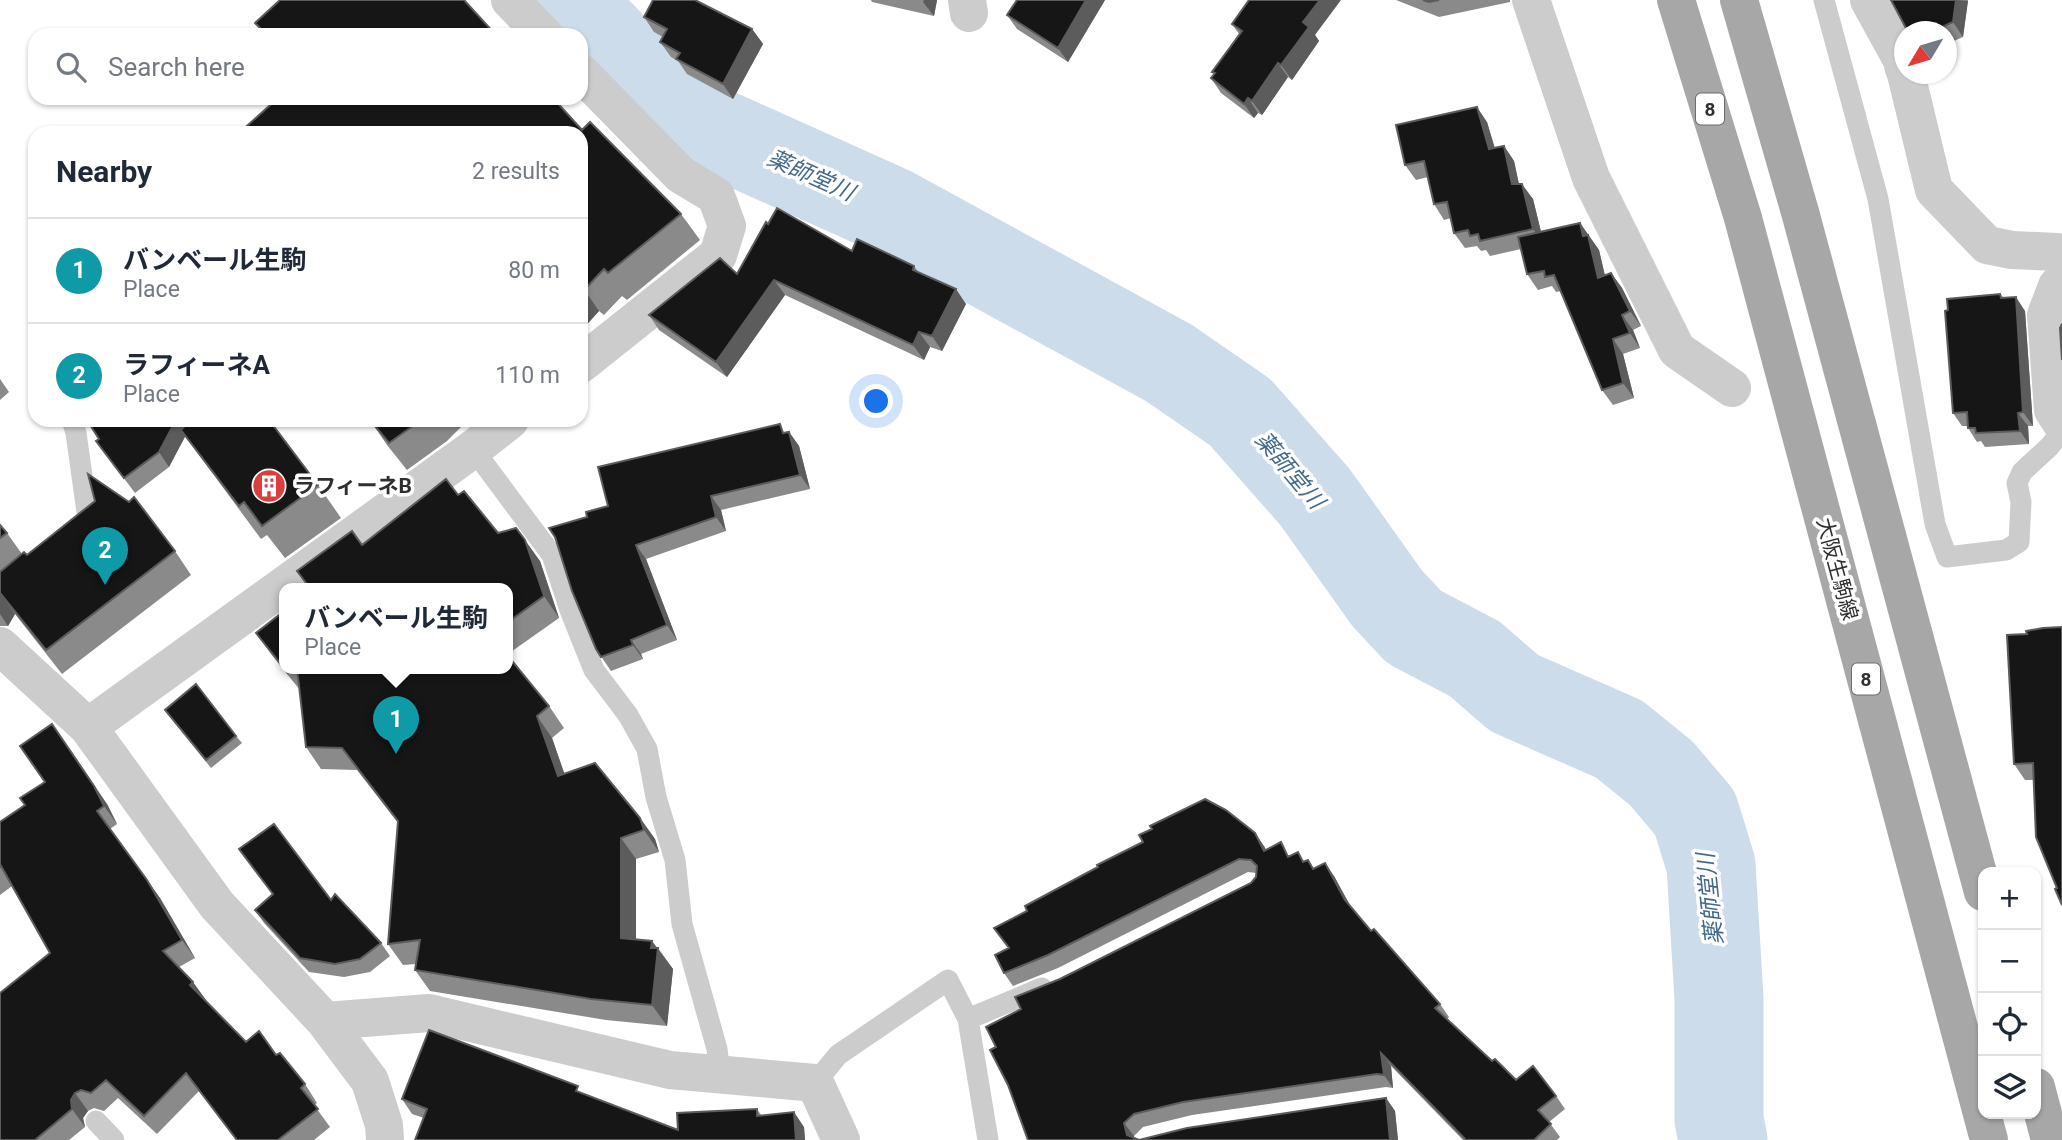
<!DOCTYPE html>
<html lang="en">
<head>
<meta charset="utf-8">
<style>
  body { margin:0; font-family:Roboto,"Noto Sans JP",sans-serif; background:#f6f6f7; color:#1f2937 }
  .controls { position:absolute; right:21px; bottom:21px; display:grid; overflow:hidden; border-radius:14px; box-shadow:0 2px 5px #0004 }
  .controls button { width:63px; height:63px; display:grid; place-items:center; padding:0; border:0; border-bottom:2px solid #e0e1e3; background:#fff; color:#1f2937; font:35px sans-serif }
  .compass { position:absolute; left:1894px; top:21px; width:63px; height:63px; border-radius:50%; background:#fff; box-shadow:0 2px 5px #0004; rotate:232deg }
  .you { position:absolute; left:877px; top:402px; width:24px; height:24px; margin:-18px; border:5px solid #fff; border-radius:50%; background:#1a73e8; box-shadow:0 0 0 10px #1a73e833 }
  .badge { display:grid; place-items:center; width:46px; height:46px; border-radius:50%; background:#0f766e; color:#fff; font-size:23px; font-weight:700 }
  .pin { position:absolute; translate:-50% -58px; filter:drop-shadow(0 2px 4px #0008) }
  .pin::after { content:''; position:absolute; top:37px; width:24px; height:21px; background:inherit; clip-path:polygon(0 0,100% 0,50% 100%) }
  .popup { position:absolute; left:279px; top:583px; width:234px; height:91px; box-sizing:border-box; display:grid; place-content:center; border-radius:14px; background:#fff; filter:drop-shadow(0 2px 5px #0005); font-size:23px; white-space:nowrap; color:#747a83 }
  .popup b { font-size:26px; color:#1f2937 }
  .popup::after { content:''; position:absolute; left:50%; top:100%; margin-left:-14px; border:14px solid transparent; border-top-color:#fff }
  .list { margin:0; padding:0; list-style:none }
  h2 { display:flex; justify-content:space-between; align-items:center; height:91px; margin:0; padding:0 28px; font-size:30px }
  h2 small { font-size:23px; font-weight:400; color:#747a83 }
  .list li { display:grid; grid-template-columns:46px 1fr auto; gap:21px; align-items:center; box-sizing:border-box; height:105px; padding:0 28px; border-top:2px solid #e0e1e3 }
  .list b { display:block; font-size:26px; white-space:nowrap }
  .list p { margin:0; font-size:23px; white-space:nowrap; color:#747a83 }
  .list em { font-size:23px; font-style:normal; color:#747a83 }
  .icon { flex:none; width:38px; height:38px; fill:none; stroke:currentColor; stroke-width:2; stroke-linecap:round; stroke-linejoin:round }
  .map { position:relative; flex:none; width:2062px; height:1140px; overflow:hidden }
  .search { position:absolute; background:#fff; box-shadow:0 2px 5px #0004; left:28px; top:28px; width:560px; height:77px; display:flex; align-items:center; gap:18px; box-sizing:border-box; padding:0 24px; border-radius:21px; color:#747a83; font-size:26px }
  .panel { position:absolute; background:#fff; box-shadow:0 2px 5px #0004; left:28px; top:126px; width:560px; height:301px; border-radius:21px }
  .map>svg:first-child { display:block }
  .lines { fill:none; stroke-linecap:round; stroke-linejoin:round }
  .river { stroke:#ccdcea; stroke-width:89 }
  .service { stroke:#ccc; stroke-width:21 }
  .minor { stroke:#ccc; stroke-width:38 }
  .primary { stroke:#a7a7a7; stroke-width:38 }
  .wall { fill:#8a8a8a }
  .shaded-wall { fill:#5c5c5c }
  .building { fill:#161616; stroke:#5c5c5c; stroke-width:2 }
  .labels { text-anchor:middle; stroke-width:7; stroke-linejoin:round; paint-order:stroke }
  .shield { fill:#fff; stroke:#6d6d6d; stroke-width:2 }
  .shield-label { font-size:19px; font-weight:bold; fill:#2f2f2f }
  .poi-label { font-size:21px; font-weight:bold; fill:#2f2f2f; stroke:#fff; text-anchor:start }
  .street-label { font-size:21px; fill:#2f2f2f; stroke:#fff }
  .water-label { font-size:23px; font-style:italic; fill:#426a8c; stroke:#fff }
</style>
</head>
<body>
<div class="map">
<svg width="2062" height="1140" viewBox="0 0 2062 1140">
  <rect width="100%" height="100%" fill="#fff"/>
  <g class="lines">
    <path class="river" d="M568 0 675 114 891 211 1169 363 1240 412 1315 497 1387 598 1414 627 1475 659 1514 693 1619 739 1661 773 1695 813 1711 865 1719 999V1119L1723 1140"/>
    <path class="service" d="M1824 0 1878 199 1935 524 1947 557 2006 550 2019 542 2021 502 2017 483 2022 472 2049 447 2062 431
      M72 420 76 433 88 519 77 528
      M473 449 552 555 570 610 594 670 628 715 647 749 656 797 675 860 682 924 717 1049 720 1075
      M968 1019 1042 988
      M815 1083 838 1055 948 980 968 1019 988 1140
      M96 1121 114 1140"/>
    <path class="minor" d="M510 0 544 35
      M967 0 969 13
      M1531 0 1591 178 1677 350 1732 388
      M1869 0 1902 60 1904 69
      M581 73 681 175 716 196 727 226 718 255 581 364
      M1906 74 1934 190 1987 245 2012 250 2057 252 2062 260
      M2062 281 2057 286 2046 315 2053 410 2062 424
      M0 646 88 727 217 905 325 1021 370 1081 384 1125 385 1140
      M88 727 473 449 510 420
      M325 1021 429 1013 670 1070 815 1083 841 1140"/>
    <path class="primary" d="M1676 0 1743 218 1989 1140
      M1739 0 1800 212 1983 892
      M2036 1087 2050 1140"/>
  </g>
  <path class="wall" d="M871 0H937L934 16 872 2Z
    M1017 0H1105L1068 62 1017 29 1007 15Z
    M1396 0H1510V2L1439 17Z
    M1891 0H1968L1963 37 1947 44V32H1908Z
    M644 17 752 29 763 44 733 99 687 74 678 61 671 57 660 42 663 37 654 32Z
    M1232 24 1315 35 1319 41 1292 80 1288 77 1262 115 1258 113 1254 118 1221 93 1211 78 1214 74 1212 72 1239 34Z
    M1487 122 1495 148 1504 146 1514 161 1519 184 1533 199 1541 232 1580 223 1599 250 1605 276 1611 273 1622 288 1641 326 1633 330 1640 348 1623 354 1634 398 1613 405 1602 390 1561 291 1556 292 1552 286 1538 290 1527 274 1521 249 1490 256 1486 250 1481 251 1477 246 1465 248 1454 233 1451 218 1444 220 1434 204 1428 177 1416 180 1405 165Z
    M582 130 681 214 700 240 627 300 622 296 604 315 599 311 581 331V133Z
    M852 251 914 266 919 273 966 304 942 351 930 347 924 360 785 295 727 377 659 330 649 315 737 274Z
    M2000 294 2004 298 2025 311 2033 426H2028L2029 444 1985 447 1981 441 1977 442 1968 428V426H1962L1953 413Z
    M0 379 9 392 0 400Z
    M269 420 318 485 341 518 285 558 267 535 261 539 185 436 169 467 135 493 96 441 99 439Z
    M370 420H468L447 441 407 470 387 445Z
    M789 432 799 446 810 489 721 510 726 531 646 559 677 640 641 654 643 659 611 671 596 649 587 517 608 506Z
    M458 495 498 533 540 561 559 618 508 654V588H308L297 571 362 545Z
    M0 525 7 533 22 554 175 551 191 575 62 674 15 614 8 626H0Z
    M256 633 284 668H508L549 706 564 728 552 738 564 774 640 818 655 839 659 852 636 859V939L658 948 673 969 667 1026 606 1020 430 991 415 970 416 964 403 965 388 944 398 823 357 770 321 769 306 747 300 690 271 654Z
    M2027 634 2057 888 2034 780H2025L2014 764Z
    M165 710 236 736 242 743 211 768Z
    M107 804 117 824 110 829 160 898 195 958 179 967 205 1000 246 1042 276 1055 305 1084 317 1103 314 1105 330 1127 314 1140H236L199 1091 157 1134 118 1098 104 1111 94 1108 88 1111 83 1118 85 1127 69 1140H0L50 953 12 886 0 895V822Z
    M1264 846 1266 850 1290 856 1304 861 1308 860 1314 869 1334 876 1351 907 1371 931 1440 1004 1449 1017 1447 1019 1492 1061 1516 1080 1556 1096 1565 1109 1549 1122 1560 1137 1557 1140H1463L1391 1066 1393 1088 1386 1087 1192 1115 1143 1127 1134 1136V1138L1139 1140 1386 1098 1395 1111 1398 1140H1028L996 1047 1021 1009 1060 979 1251 883 1256 877V873L1248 872 1058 968 1013 986 1004 973 1009 948 994 928Z
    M239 849 331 900 381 943 390 956 370 972 344 977 309 972 264 923 255 910 272 894Z
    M583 1094 678 1130 757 1109 761 1115 804 1127 805 1140 424 1118 412 1114 402 1099Z"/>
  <path class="shaded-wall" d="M924 0H937L934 16 923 2Z
    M1086 0H1105L1068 62 1058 48Z
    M1320 0H1341L1315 35 1319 41 1292 80 1281 65 1303 22Z
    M1956 0 1968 1 1963 37 1953 22Z
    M752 29 763 44 733 99 723 84Z
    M1278 63 1288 77 1262 115 1252 101Z
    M1248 98 1258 113 1254 118 1244 104Z
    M1477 107 1487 122 1499 164 1489 149Z
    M1504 146 1514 161 1522 199 1512 184Z
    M1522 184 1533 199 1544 244 1533 229Z
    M1580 223 1599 250 1609 293 1598 278 1583 236Z
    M1611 273 1622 288 1641 326 1630 311Z
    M774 280 785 295 727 377 716 362Z
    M581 285 599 311 581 331Z
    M956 289 966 304 942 351 932 336Z
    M2016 297 2025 311 2033 426 2023 412Z
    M1622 315 1633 330 1640 348 1630 333Z
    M919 332 930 347 924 360 913 345Z
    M1613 339 1623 354 1634 398 1623 383Z
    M2018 413 2028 426 2029 444 2020 431Z
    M176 420H194L169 467 159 452Z
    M789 432 799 446 810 489 800 475Z
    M711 496 721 510 726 531 716 517Z
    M525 540 540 561 559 618 544 596Z
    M636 545 646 559 677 640 667 625Z
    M0 593 15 614 8 626 0 614Z
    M631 640 641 654 643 659 633 645Z
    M537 716 552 738 573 798 558 776Z
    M65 742 107 804 117 824 104 806Z
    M640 818 655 839 659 852 644 830Z
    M1255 833 1264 846 1273 864 1264 851Z
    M621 838 636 859V959L621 938Z
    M1325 863 1334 876 1354 913 1345 900Z
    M147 880 160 898 195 958 182 940Z
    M652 941 673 969 667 1026 652 1005Z
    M193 982 206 1000 203 1003 190 985Z
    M1381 1053 1391 1066 1393 1088 1384 1075Z
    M75 1093 88 1111 83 1118 85 1127 72 1109 71 1100Z
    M1386 1098 1395 1111 1398 1140H1390Z
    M794 1112 804 1127 805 1140H796Z
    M1124 1123 1134 1136V1140L1127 1135Z"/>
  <path class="building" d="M280 0H464L496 35H267L255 23Z
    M653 0H695L752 29 723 84 676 59 680 53 660 42 667 29 644 17Z
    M1017 0H1086L1058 48 1007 15Z
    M1249 0H1320L1303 22 1309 27 1281 65 1278 63 1252 101 1248 98 1244 104 1211 78 1215 73 1212 72 1242 31 1232 24Z
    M1423 0H1439L1429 2Z
    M1891 0H1956L1953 22 1931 32H1908Z
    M278 98H553L582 130 590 122 681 214 608 273 604 269 585 289 581 285V133H239Z
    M1477 107 1489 149 1504 146 1512 184H1522L1533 229 1480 241 1478 234 1470 236 1468 230 1454 233 1447 202 1434 204 1424 161 1405 165 1396 125Z
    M777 208 852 251 857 239 914 266 913 270 956 289 932 336 919 332 913 345 774 280 716 362 649 315 720 258 737 274 766 222 768 224Z
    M1580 223 1583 236 1588 235 1598 278 1611 273 1630 311 1622 315 1630 333 1613 339 1623 383 1602 390 1554 275 1545 277 1544 271 1527 274 1518 237Z
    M2000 294 2001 298 2016 297 2023 412 2018 413 2020 431 1976 433 1975 428H1968L1967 412 1953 413 1945 311 1948 310 1947 299Z
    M2062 324V360L2060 328Z
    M87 420H176L159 452 124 478 96 441 99 439Z
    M190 420H269L318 485 262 526 244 502 239 506 181 430Z
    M370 420H421L389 443Z
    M780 424 783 433 789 432 800 475 711 496 716 517 636 545 667 625 631 640 633 645 601 657 596 649 572 591 555 537 549 528 587 517 586 512 608 506 598 467Z
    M88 474 129 502 134 497 175 551 46 650 0 593V572L24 552 27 555 95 501Z
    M446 479 458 495 464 491 498 533 516 528 525 540 544 596 508 622V588H310L297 571 352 531 362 545Z
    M0 525 7 533 0 538Z
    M284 611V668H293L288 673 256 633Z
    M2062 627V905L2055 889 2057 888 2036 837 2033 763 2014 764 2007 635 2027 634 2026 631 2043 628Z
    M508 656 549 706 537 716 558 776 595 763 640 818 644 830 621 838V938L652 941 651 948H658L652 1005 591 999 415 970 420 940 388 944 398 821 342 748 306 747 297 668H508Z
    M196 684 236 736 206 760 165 710Z
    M52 724 94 786 104 806 97 811 147 880 182 940 163 951 193 982 190 985 246 1042 259 1031 276 1055 280 1053 305 1084 301 1088 318 1109 278 1140H237L186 1073 144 1116 106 1080 91 1093 81 1090 75 1093 71 1100 72 1109 35 1140H0V993L50 953 1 866 0 867V822L25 805 20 798 45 782 20 746Z
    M1205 799 1226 810 1255 833 1264 851 1281 842 1288 857 1298 852 1303 862 1308 860 1313 869 1325 863 1345 900 1371 931 1374 929 1440 1004 1435 1008 1492 1061 1495 1059 1516 1080 1533 1066 1556 1096 1538 1110 1551 1124 1534 1140H1466L1381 1053 1384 1075 1377 1074 1183 1102 1134 1114 1124 1123 1127 1135 1139 1140 1187 1128 1386 1098 1390 1140H1028L1008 1085 990 1050 996 1047 986 1027 1021 1009 1015 997 1060 979 1251 883 1256 877 1257 866 1251 860 1239 859 1048 955 1004 973 995 955 1009 948 994 928 1027 911 1025 906 1098 867 1097 865 1143 842 1139 835 1152 829 1150 826Z
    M274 824 331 900 335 894 381 943 360 959 335 964 300 958 255 910 273 894 239 849Z
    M429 1030 578 1086 576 1091 678 1130 677 1113 757 1109V1116L794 1112 796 1140H415L427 1109 402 1099Z"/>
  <defs>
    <g id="building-disc" transform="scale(1.75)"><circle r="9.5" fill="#da3f3e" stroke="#fff"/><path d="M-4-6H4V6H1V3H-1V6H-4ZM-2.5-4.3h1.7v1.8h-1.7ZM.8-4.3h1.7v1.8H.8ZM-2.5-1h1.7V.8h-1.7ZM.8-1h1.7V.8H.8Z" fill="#fff"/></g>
  </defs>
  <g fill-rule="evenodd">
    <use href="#building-disc" x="269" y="486"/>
  </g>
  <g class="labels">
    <g class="shield">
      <rect x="1696" y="93.5" width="28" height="31" rx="5"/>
      <rect x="1852" y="663.5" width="28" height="31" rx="5"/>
    </g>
    <g class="shield-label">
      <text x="1710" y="116">8</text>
      <text x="1866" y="686">8</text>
    </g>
    <g class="poi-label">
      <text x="294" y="493">ラフィーネB</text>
    </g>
    <g class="street-label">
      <text transform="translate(1837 569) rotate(75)" y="7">大阪生駒線</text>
    </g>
    <g class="water-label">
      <text transform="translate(811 175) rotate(24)" y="8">薬師堂川</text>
      <text transform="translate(1290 470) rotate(50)" y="8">薬師堂川</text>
      <text transform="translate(1710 899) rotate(-96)" y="8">薬師堂川</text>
    </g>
  </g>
</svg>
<div class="controls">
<button>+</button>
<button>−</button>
<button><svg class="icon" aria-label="locate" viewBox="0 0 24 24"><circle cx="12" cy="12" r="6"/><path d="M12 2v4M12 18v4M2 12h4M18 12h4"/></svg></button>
<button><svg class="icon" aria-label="layers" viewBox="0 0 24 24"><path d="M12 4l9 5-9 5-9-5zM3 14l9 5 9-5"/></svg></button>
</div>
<svg class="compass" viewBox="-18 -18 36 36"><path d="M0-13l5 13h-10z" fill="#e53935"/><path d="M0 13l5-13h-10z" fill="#747a83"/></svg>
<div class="you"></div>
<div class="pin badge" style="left:396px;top:754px;background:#0f9aa8">1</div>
<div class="popup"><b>バンベール生駒</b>Place</div>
<div class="pin badge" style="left:105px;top:585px;background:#0f9aa8">2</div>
<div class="search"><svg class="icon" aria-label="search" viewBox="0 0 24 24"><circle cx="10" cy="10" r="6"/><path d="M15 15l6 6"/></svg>Search here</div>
<section class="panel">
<h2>Nearby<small>2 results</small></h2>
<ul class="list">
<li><span class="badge" style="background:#0f9aa8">1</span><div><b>バンベール生駒</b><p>Place</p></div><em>80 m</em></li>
<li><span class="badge" style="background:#0f9aa8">2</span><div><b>ラフィーネA</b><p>Place</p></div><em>110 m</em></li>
</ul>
</section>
</div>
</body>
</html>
